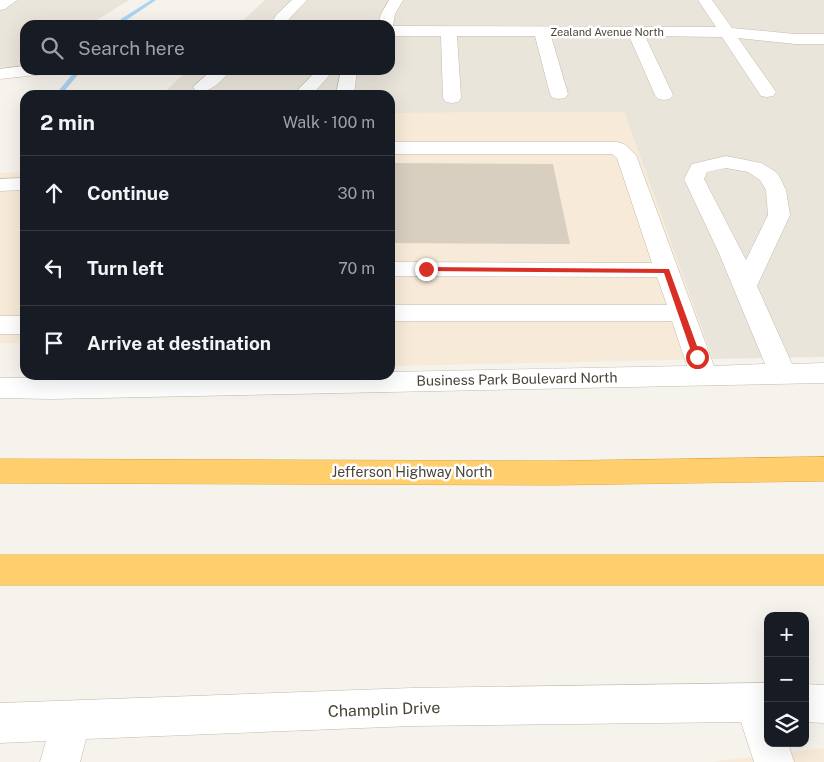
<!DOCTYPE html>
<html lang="en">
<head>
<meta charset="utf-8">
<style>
  body { margin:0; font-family:"Public Sans",sans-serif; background:#242831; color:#f1f3f6 }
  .controls { position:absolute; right:15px; bottom:15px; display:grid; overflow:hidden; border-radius:10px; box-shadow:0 5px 20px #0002 }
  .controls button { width:45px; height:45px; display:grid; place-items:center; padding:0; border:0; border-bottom:1px solid #363941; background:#171b24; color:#f1f3f6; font:25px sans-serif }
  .stop { position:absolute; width:15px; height:15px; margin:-11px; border:4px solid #d93025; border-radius:50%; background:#fff }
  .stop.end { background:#d93025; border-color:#fff; box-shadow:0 1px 5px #0008 }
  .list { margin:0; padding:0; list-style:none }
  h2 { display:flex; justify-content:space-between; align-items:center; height:65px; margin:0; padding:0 20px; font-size:21px }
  h2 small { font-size:16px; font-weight:400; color:#9ea1a6 }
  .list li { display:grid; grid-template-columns:32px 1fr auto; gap:15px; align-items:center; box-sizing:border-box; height:75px; padding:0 20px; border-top:1px solid #363941 }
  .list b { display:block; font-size:19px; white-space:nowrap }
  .list em { font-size:16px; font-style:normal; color:#9ea1a6 }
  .icon { flex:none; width:28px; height:28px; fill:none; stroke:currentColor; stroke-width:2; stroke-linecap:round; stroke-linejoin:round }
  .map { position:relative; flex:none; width:824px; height:762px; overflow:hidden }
  .search { position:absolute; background:#171b24; box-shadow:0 5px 20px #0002; left:20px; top:20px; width:375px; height:55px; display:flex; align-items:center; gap:12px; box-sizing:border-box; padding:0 18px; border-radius:15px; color:#9ea1a6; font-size:19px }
  .panel { position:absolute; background:#171b24; box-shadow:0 5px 20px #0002; left:20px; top:90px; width:375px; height:290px; border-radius:15px }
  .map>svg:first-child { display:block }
  .residential { fill:#eae5da }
  .commercial { fill:#f7ead8 }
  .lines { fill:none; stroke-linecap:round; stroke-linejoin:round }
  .stream { fill:#a9d4f2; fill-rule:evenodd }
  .building { fill:#d8cfc1 }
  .minor-casing { stroke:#c2bbae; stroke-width:1 }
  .highway-casing { stroke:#e0a43c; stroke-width:1 }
  .minor { fill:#fff; fill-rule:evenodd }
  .highway { fill:#ffcf6e; fill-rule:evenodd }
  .route { fill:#d93025 }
  .labels { text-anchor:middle; stroke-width:5; stroke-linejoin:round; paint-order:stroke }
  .far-street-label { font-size:11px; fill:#4b4439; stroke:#fff }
  .street-label { font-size:14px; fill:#4b4439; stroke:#fff }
  .near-street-label { font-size:16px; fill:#4b4439; stroke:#fff }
</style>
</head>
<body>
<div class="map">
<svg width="824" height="762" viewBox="0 0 824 762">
  <rect width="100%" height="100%" fill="#f6f3ec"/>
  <path class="residential" d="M0 0H129L89 25H25V65L22 67H0Z
    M265 0H824V357L713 359 624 112 390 113V95H161L188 70H390V25H238Z"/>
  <path class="commercial" d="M624 112 713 359 390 366V113Z
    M25 172V343H0V173Z
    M824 748V762H711Z"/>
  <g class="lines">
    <path class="stream" d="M151 0H156L125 21 122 25H117L121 19Z
      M76 70H82L61 95H55Z
      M25 131V141L23 140 20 135Z"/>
  </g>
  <path class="building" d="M390 163 553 164 570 244 390 243Z"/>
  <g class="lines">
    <g class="minor-casing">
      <path id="minor" d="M0 0H17L5 9 0 10Z
        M292 0H307L289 19 286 25H270L277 14Z
        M389 0H403L395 14 393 26 716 27 698 0H712L732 28 795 34H824V44H795L738 38 776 92 773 96 767 97 761 96 722 37 645 36 673 95 670 99 664 100 658 99 655 95 629 36H551L568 94 565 98 559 99 553 98 550 94 535 36H457L461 98 458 102 452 103 446 102 443 98 441 36H390V25H378L381 14Z
        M25 66V70H45L43 74 37 75 0 79V69Z
        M212 70H230C223 81 209 94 196 91L193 87Z
        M317 70H334L312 95H293Z
        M341 70H357L354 95H336Z
        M390 142H617L624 144 636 155 714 366 765 364 718 251 684 179 692 164 726 156 761 163 776 172 779 176 786 190 790 215 757 286 792 364 824 363V383L51 399 0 398V378L390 375V372L687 366 672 321H390V305H667L657 277 390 276V262L652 263 617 158 612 154H390ZM726 168 748 172 760 180 766 190 768 215 746 260 704 179 707 172Z
        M25 178V190L0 191V179Z
        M0 316H25V334H0Z
        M768 683V743H788L794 762H754L741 722 412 726 86 739 80 762H40L46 741 0 743V703L412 688Z
        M805 684 824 685V723L805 722Z"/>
    </g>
    <g class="highway-casing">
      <path id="highway" d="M824 457V481L553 485 0 483V459L553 461Z
        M0 555H824V585H0Z"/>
    </g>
    <use href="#minor" class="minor"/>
    <use href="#highway" class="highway"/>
  </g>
  <path class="route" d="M424 267 669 269 701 357 697 360 693 357 664 273 426 271 423 269Z"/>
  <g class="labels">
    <g class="far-street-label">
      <text x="607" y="36">Zealand Avenue North</text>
    </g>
    <g class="street-label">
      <text transform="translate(517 379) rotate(-1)" y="5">Business Park Boulevard North</text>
      <text x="412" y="477">Jefferson Highway North</text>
    </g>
    <g class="near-street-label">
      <text transform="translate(384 709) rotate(-2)" y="6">Champlin Drive</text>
    </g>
  </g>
</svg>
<div class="controls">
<button>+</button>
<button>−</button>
<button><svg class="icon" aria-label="layers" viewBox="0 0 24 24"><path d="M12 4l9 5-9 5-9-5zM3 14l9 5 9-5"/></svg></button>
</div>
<div class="stop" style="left:697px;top:357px"></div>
<div class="stop end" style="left:426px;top:269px"></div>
<div class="search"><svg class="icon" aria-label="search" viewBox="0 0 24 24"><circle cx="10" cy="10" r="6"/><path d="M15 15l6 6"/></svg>Search here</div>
<section class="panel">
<h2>2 min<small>Walk · 100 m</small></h2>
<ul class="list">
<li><svg class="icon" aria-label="ahead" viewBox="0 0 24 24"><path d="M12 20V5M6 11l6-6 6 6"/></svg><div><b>Continue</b></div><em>30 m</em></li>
<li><svg class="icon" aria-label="left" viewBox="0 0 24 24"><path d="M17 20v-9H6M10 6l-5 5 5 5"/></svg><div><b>Turn left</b></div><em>70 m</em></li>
<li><svg class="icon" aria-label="arrive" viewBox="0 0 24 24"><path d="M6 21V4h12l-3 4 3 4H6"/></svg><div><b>Arrive at destination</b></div></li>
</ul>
</section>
</div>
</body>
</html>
